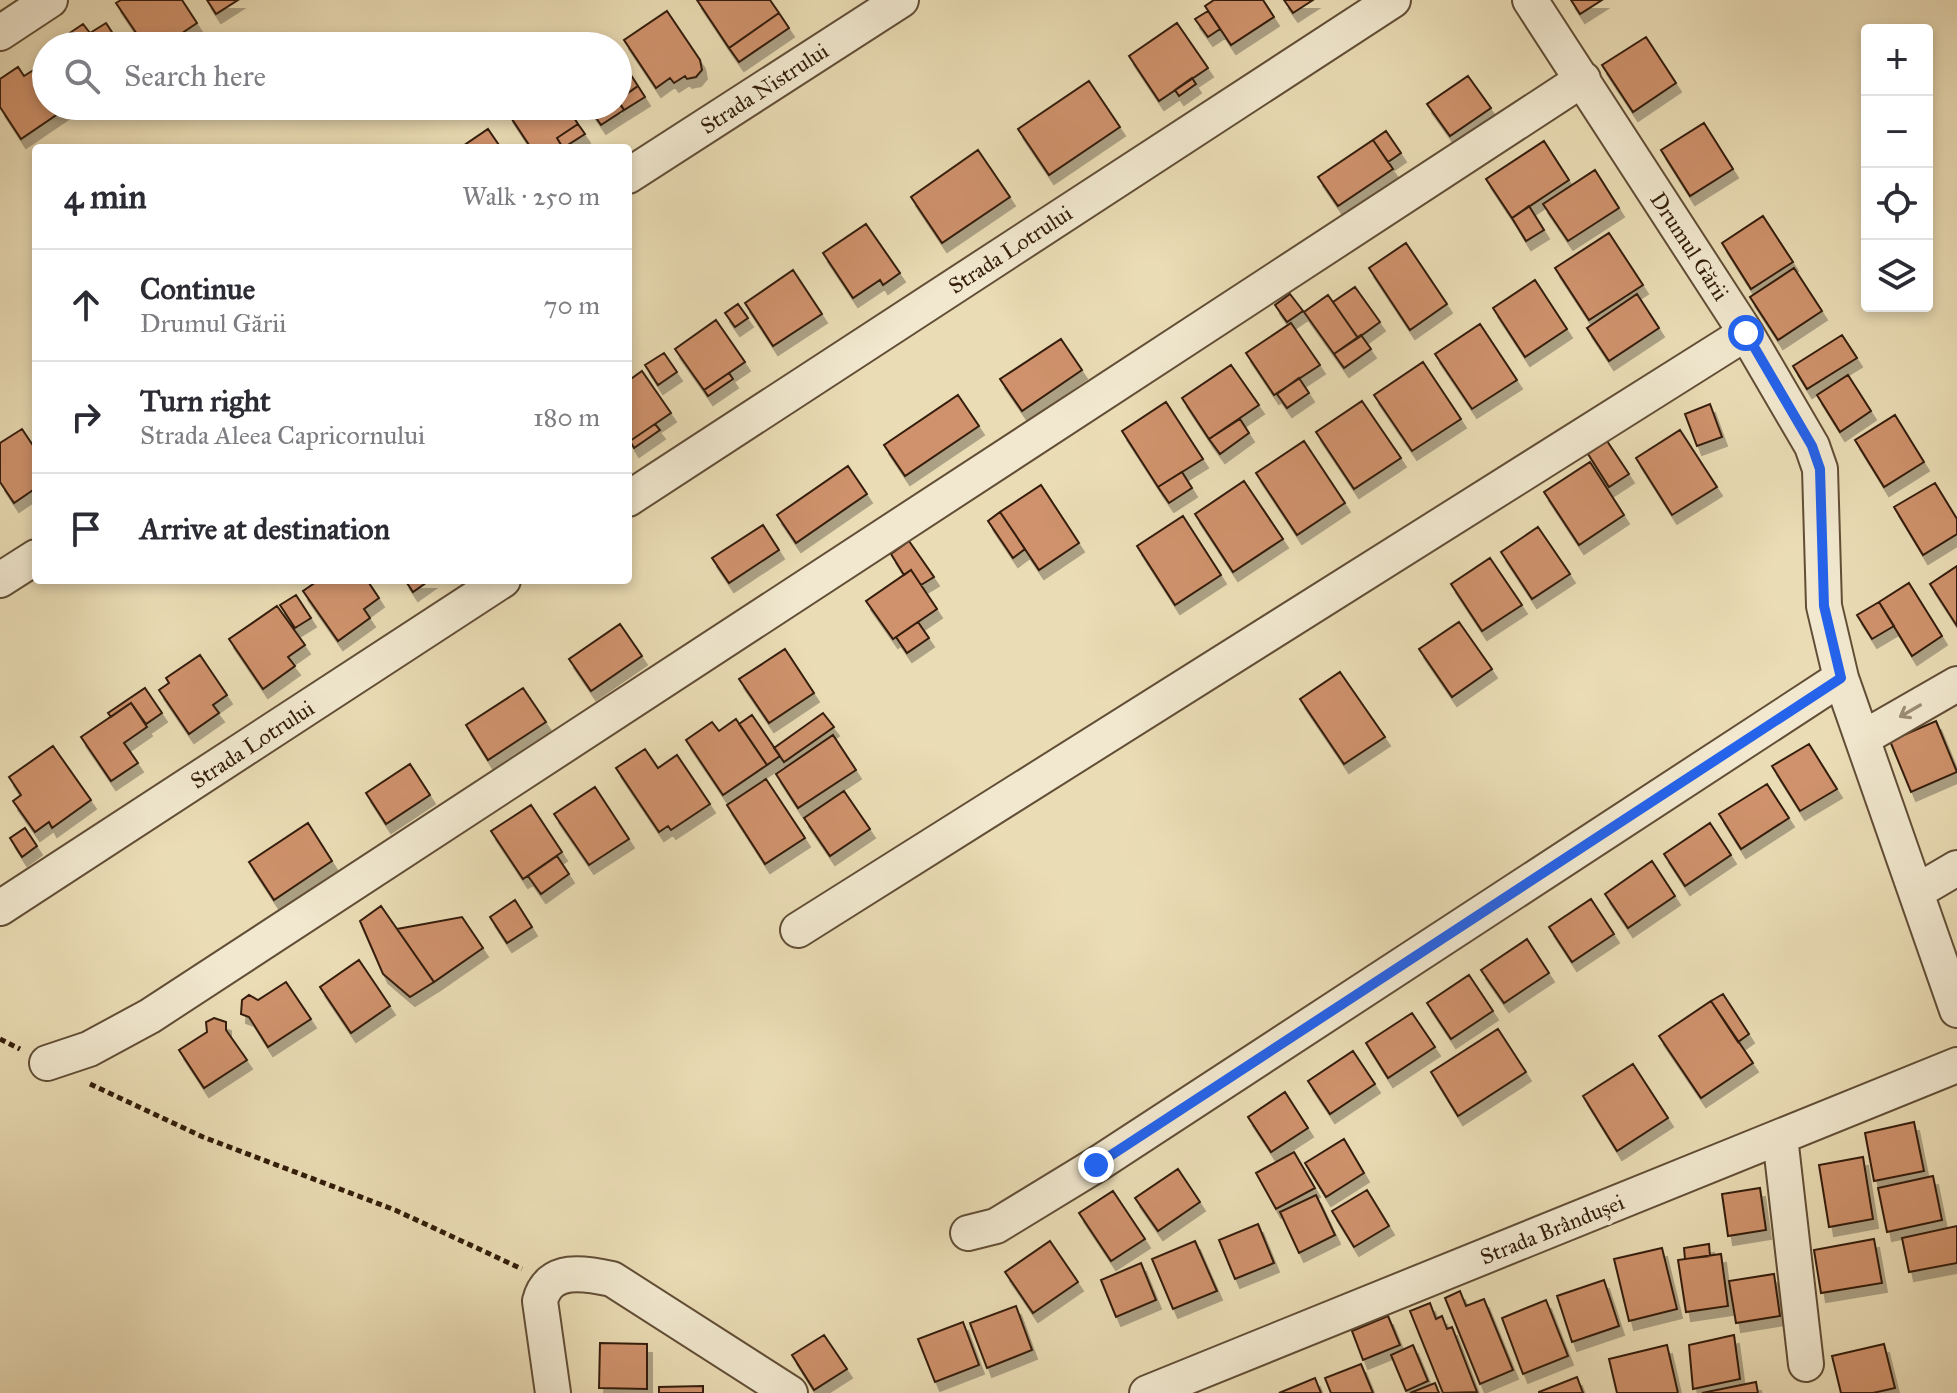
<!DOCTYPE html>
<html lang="en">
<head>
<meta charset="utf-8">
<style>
  body { margin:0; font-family:"IM FELL Great Primer",serif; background:#f2f2f3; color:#2b2b33 }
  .controls { position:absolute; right:24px; top:24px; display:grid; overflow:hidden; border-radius:8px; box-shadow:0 4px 12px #0003 }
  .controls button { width:72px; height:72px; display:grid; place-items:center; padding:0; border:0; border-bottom:2px solid #e1e1e2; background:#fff; color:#2b2b33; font:40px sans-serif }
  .stop { position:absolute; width:24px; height:24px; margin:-18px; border:6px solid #2563eb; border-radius:50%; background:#fff }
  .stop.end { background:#2563eb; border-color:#fff; box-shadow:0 2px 8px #0008 }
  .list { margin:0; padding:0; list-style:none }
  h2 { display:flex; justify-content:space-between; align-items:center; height:104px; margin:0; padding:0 32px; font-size:34px }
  h2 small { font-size:26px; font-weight:400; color:#7c7c81 }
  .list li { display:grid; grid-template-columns:52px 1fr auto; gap:24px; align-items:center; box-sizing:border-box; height:112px; padding:0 32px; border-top:2px solid #e1e1e2 }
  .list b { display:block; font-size:30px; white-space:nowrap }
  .list p { margin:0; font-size:26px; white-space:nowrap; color:#7c7c81 }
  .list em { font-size:26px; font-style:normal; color:#7c7c81 }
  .icon { flex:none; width:44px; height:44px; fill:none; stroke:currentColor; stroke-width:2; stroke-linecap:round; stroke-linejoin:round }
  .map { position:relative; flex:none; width:1957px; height:1393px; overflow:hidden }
  .search { position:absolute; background:#fff; box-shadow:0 4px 12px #0003; left:32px; top:32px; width:600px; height:88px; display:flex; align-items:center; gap:20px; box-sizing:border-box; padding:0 28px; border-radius:44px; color:#7c7c81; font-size:30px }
  .panel { position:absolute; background:#fff; box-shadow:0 4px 12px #0003; left:32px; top:144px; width:600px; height:440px; border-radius:8px }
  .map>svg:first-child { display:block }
  .building { fill:#cf926c; stroke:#341e0b; stroke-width:2; filter:url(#shadow) }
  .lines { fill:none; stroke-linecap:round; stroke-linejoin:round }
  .minor-casing { stroke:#624e36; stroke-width:38 }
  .path { stroke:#341e0b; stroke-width:5; stroke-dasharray:6 4; stroke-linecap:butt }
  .minor { stroke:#f1e8cf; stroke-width:34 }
  .oneway { stroke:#9c8d77 }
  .route { stroke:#2563eb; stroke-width:10 }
  .labels { text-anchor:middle; stroke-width:8; stroke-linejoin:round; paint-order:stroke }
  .street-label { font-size:22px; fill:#341e0b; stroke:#f1e8cf }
</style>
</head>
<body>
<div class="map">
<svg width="1957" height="1393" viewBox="0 0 1957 1393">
  <defs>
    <filter id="shadow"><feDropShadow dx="5" dy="9" stdDeviation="0" flood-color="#0004"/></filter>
  </defs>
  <rect width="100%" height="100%" fill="#eadcb5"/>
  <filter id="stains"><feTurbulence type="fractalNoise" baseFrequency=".0025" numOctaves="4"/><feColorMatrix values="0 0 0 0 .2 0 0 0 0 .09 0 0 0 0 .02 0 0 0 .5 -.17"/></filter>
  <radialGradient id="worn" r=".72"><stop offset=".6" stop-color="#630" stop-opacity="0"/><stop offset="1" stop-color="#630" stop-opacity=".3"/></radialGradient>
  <path class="building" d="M121 0H182L197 23 163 46H145L116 3Z
    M207 0H238L216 14Z
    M697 0H770L779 13 729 48Z
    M1214 0H1263L1274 17 1231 45 1205 6Z
    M1284 0H1313L1293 13Z
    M1571 0H1602L1580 14Z
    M667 11 700 60 702 70 696 77 687 79 685 76 674 83 670 78 656 88 624 40Z
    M1208 11 1220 29 1208 37 1195 19Z
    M779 13 789 28 739 62 729 48Z
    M106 23 121 46 52 45 83 24 90 33Z
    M1177 23 1208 68 1159 101 1129 56Z
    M1646 37 1676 83 1633 112 1602 65Z
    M618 55 638 86 618 100Z
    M40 66 46 74V106L68 107 21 139 0 107V79L18 67 24 76Z
    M1468 76 1491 108 1450 136 1427 104Z
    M1192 78 1196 84 1179 96 1175 90Z
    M1089 81 1120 127 1049 175 1018 129Z
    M638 86 645 97 624 110 618 100Z
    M618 102 624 110 601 125 588 106H618Z
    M519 106H566L578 124 557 138 563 148H531L508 113Z
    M1704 123 1733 169 1690 196 1661 150Z
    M578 124 585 134 563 148 557 138Z
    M488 129 501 148H460Z
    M1386 131 1401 153 1388 162 1373 140Z
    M1373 140 1393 169 1338 206 1318 177Z
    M1544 141 1569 180 1512 218 1486 179Z
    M978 150 1010 197 942 243 911 197Z
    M1595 170 1619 208 1568 241 1543 204Z
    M1529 206 1544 230 1526 241 1512 218Z
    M1763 216 1793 262 1751 289 1722 243Z
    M866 224 900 273 883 285 880 280 853 298 823 253Z
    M1609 233 1643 285 1589 320 1555 268Z
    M1406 243 1447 304 1410 330 1369 268Z
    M1794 268 1822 311 1778 340 1750 297Z
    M793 270 822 314 773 346 745 303Z
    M1535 280 1567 329 1525 357 1493 308Z
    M1355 287 1380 322 1358 338 1333 302Z
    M1290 294 1303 311 1287 322 1275 305Z
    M1637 294 1659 328 1609 361 1587 328Z
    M1328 295 1358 338 1334 354 1304 312Z
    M738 304 748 318 735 327 725 313Z
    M716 320 745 362 704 390 675 349Z
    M1291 323 1320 365 1274 395 1246 353Z
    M1480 324 1517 380 1472 409 1435 354Z
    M1361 335 1371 349 1344 368 1334 354Z
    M1842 335 1857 358 1807 389 1793 366Z
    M1061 339 1082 370 1022 411 1000 379Z
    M664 353 677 372 658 385 645 365Z
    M1423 362 1461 419 1412 451 1374 395Z
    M1231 365 1259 405 1209 439 1182 398Z
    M642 371 671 413 630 441 628 381Z
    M729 373 733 379 708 396 704 390Z
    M1848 375 1871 411 1840 432 1817 395Z
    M1299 378 1309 393 1287 408 1277 394Z
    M958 395 979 426 905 476 884 445Z
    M1362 401 1401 458 1354 489 1316 432Z
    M1166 402 1203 459 1158 487 1122 431Z
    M1710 404 1722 437 1697 446 1685 414Z
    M1895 415 1924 462 1884 487 1855 440Z
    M1240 419 1249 433 1220 454 1209 439Z
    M655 424 660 430 634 448 630 441Z
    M22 429 36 450V488L14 503 0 482V443Z
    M1680 430 1717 487 1672 515 1636 458Z
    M1304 441 1345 503 1297 535 1256 473Z
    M1607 441 1629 474 1609 487 1588 454Z
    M1590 462 1624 515 1579 545 1544 492Z
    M848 466 867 494 796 543 777 515Z
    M1182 472 1192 488 1169 503 1158 487Z
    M1244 481 1283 539 1233 572 1195 514Z
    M1935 483 1957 519V534L1923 555 1894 507Z
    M1041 485 1079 543 1039 570 1000 512Z
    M1000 512 1025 549 1013 558 988 521Z
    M1183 516 1221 575 1175 605 1137 546Z
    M763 525 779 550 729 583 712 558Z
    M1538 527 1570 574 1532 599 1501 552Z
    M909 541 934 577 921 585 911 570 904 575 891 554Z
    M1490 558 1522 605 1482 631 1451 584Z
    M1957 566V626L1930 584Z
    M911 570 937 609 893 639 866 601Z
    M319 580H367L379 598 364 609 370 618 338 641 303 591Z
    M405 580H430L413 592Z
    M1909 583 1942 636 1912 656 1879 602Z
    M296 595 311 618 295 628 280 605Z
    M1879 602 1894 626 1872 639 1857 615Z
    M277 606 305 645 288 657 295 666 263 689 229 639Z
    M918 622 929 638 907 653 896 637Z
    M1459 622 1492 669 1452 697 1419 649Z
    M620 624 642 656 591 691 569 659Z
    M785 649 814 693 769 723 739 679Z
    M200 655 227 695 213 705 219 713 189 734 159 690 169 683 166 678Z
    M1340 672 1385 737 1344 764 1300 699Z
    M145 688 162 713 146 724 131 703 111 717 108 713Z
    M523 688 546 722 488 760 466 725Z
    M131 703 147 727 124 743 138 763 111 781 81 737Z
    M823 713 834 727 784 762 774 748Z
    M752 715 780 756 767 765 739 724Z
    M736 719 767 765 723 795 686 740 712 722 719 731Z
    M1936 721 1957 772 1911 792 1890 741Z
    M833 735 856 770 798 808 776 774Z
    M1809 744 1837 789 1800 811 1772 766Z
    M53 746 91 800 52 828 49 822 35 832 13 801 21 795 9 777Z
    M645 749 658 768 677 755 710 804 671 830 668 826 659 832 616 768Z
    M410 764 430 795 386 824 366 793Z
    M766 779 805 838 765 864 727 805Z
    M1767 784 1789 818 1741 849 1719 814Z
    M595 787 629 839 589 865 554 814Z
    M844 791 870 829 830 856 804 818Z
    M531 805 562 852 523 879 491 831Z
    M308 823 332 861 274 900 249 862Z
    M1710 823 1731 855 1685 886 1664 854Z
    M25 828 37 846 22 857 10 838Z
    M557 856 569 874 541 894 528 876Z
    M1652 861 1675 896 1628 928 1605 894Z
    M1591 899 1614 934 1572 962 1549 927Z
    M515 900 532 927 507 943 490 917Z
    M381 906 434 982 410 997 383 974 360 921Z
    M462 917 483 948 434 982 397 929Z
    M1527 939 1549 973 1504 1003 1481 970Z
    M359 960 390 1006 351 1033 320 987Z
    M1469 975 1493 1011 1451 1039 1427 1003Z
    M286 982 311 1019 268 1047 249 1017 241 1014 242 1000 249 995 258 1000Z
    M1723 994 1749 1034 1738 1042 1711 1001Z
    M1711 1001 1753 1063 1701 1098 1659 1036Z
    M1412 1013 1435 1047 1388 1078 1366 1043Z
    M214 1018 226 1022V1030L247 1060 204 1088 179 1050 207 1032 206 1022Z
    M1498 1029 1526 1072 1458 1116 1431 1072Z
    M1353 1051 1375 1084 1330 1114 1308 1081Z
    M1633 1064 1668 1118 1617 1151 1583 1096Z
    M1285 1092 1308 1128 1271 1152 1248 1117Z
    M1914 1122 1924 1171 1874 1181 1865 1133Z
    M1344 1139 1364 1173 1326 1197 1305 1163Z
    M1294 1152 1315 1188 1276 1209 1256 1173Z
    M1863 1157 1873 1219 1829 1227 1819 1165Z
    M1178 1169 1200 1202 1158 1231 1135 1198Z
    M1933 1176 1942 1220 1887 1232 1878 1188Z
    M1760 1188 1766 1230 1728 1236 1722 1194Z
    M1367 1190 1389 1226 1354 1247 1332 1211Z
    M1113 1191 1145 1239 1111 1261 1079 1213Z
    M1316 1195 1335 1235 1299 1253 1280 1212Z
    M1258 1224 1274 1263 1235 1279 1219 1240Z
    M1957 1226V1263L1909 1272 1902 1238Z
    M1874 1239 1882 1283 1821 1293 1814 1250Z
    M1050 1241 1078 1282 1033 1313 1005 1272Z
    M1195 1241 1217 1291 1173 1309 1152 1259Z
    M1709 1244 1710 1256 1685 1259 1684 1248Z
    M1662 1248 1677 1309 1629 1321 1614 1259Z
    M1721 1254 1728 1306 1686 1312 1678 1260Z
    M1141 1263 1156 1300 1116 1317 1101 1280Z
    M1774 1274 1780 1316 1736 1323 1729 1281Z
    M1604 1280 1619 1326 1572 1342 1557 1296Z
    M1460 1291 1466 1306 1484 1299 1513 1370 1480 1384 1445 1298Z
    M1546 1300 1568 1356 1523 1374 1502 1318Z
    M1430 1303 1436 1319 1442 1316 1447 1329 1452 1327 1477 1392 1443 1393 1410 1311Z
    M1016 1306 1032 1350 987 1368 970 1323Z
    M1388 1316 1400 1345 1363 1360 1352 1331Z
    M963 1322 979 1365 935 1382 918 1339Z
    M824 1335 847 1369 814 1390 792 1355Z
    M1734 1335 1740 1379 1693 1389 1689 1345Z
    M600 1343 647 1344V1389L599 1388Z
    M1884 1344 1895 1388 1873 1393H1841L1832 1356Z
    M1413 1345 1428 1381 1406 1391 1391 1355Z
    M1667 1345 1678 1393H1617L1609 1359Z
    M1361 1364 1373 1393H1331L1325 1378Z
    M1577 1377 1583 1393H1539V1392Z
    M1315 1378 1321 1393H1279Z
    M1756 1382 1758 1393H1702Z
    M1435 1383 1439 1393H1410Z
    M703 1386V1393H659V1387Z"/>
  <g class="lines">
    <g class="minor-casing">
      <path id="minor" d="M1530 0 1746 333 1812 446 1820 469 1824 606 1841 678 1957 1010
        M0 33 50 0
        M628 176 901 0
        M628 499 1393 0
        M0 580 36 557
        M1863 738 1957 684
        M1916 892 1957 868
        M0 908 503 580
        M798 930 1746 333
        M47 1063 89 1049 150 1016 1583 79
        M1780 1137 1806 1364
        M968 1233 996 1226 1096 1165 1841 678
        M553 1393 540 1301C549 1266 585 1273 612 1279L790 1393
        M1147 1393 1957 1065"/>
    </g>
    <path class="path" d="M0 1039 20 1049
      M90 1084 203 1137 395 1210 522 1269"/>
    <use href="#minor" class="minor"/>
  </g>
  <defs><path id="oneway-shaft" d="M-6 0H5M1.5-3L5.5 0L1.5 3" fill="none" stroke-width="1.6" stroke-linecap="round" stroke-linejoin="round" transform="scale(2)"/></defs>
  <use class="oneway" href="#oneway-shaft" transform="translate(1910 711) rotate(150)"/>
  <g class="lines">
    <path class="route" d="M1096 1165 1841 678 1824 606 1820 469 1812 446 1746 333"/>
  </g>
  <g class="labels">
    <g class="street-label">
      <text transform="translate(764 88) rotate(-33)" y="8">Strada Nistrului</text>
      <text transform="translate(1690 246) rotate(57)" y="8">Drumul Gării</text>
      <text transform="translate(1010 249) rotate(-33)" y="8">Strada Lotrului</text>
      <text transform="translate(252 744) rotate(-33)" y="8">Strada Lotrului</text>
      <text transform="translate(1552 1229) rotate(-22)" y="8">Strada Brândușei</text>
    </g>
  </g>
  <rect width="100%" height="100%" filter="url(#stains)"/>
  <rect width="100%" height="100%" fill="url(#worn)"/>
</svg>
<div class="controls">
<button>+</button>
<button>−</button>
<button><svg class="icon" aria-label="locate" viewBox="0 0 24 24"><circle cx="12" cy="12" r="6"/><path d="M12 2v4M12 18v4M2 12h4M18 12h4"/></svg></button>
<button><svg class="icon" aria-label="layers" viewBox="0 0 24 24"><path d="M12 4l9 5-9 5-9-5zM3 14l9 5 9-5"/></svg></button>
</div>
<div class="stop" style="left:1746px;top:333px"></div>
<div class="stop end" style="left:1096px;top:1165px"></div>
<div class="search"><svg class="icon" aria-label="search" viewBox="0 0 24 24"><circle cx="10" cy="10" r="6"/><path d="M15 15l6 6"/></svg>Search here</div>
<section class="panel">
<h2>4 min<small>Walk · 250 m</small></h2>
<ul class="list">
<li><svg class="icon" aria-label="ahead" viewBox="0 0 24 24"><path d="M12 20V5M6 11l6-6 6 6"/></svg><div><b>Continue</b><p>Drumul Gării</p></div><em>70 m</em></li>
<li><svg class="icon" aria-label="right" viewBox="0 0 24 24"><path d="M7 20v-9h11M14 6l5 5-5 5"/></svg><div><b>Turn right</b><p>Strada Aleea Capricornului</p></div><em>180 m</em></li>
<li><svg class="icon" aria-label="arrive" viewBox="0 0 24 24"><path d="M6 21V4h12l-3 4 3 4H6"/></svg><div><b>Arrive at destination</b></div></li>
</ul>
</section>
</div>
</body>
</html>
